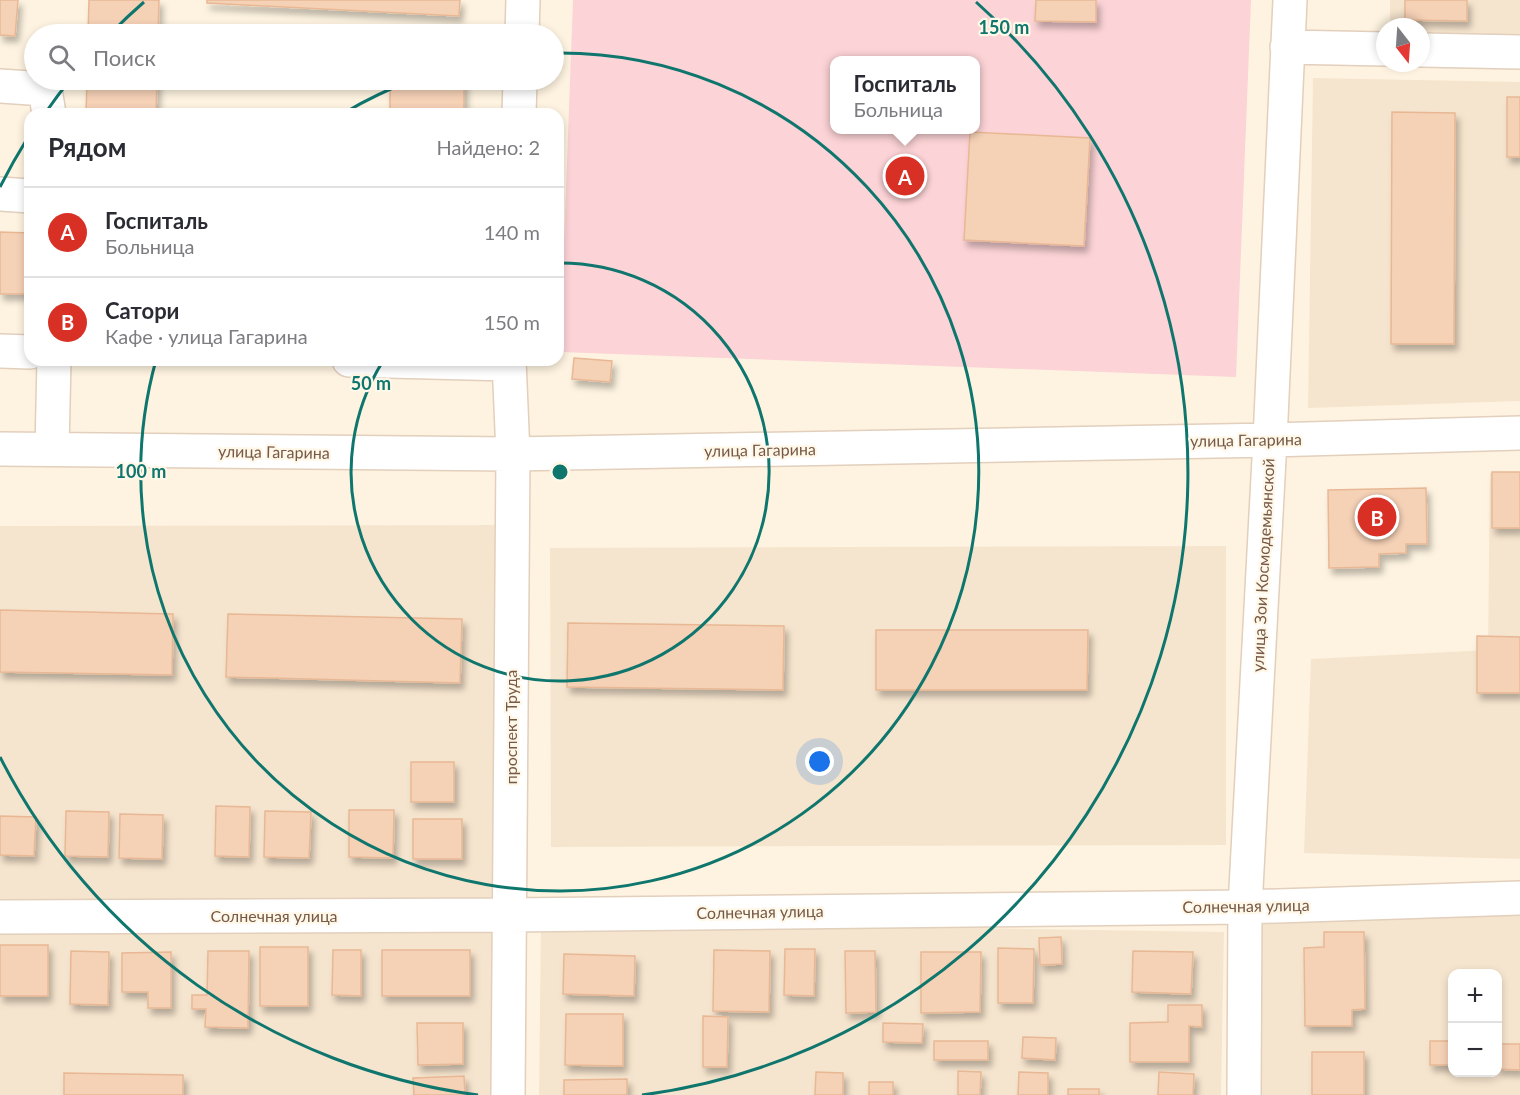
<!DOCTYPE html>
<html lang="ru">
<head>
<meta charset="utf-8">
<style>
  body { margin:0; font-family:Lato,sans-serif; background:#f2f2f3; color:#2b2b33 }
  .controls { position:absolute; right:18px; bottom:18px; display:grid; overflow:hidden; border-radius:12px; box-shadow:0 3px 9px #0003 }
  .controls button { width:54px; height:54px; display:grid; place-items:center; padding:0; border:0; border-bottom:2px solid #e1e1e2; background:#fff; color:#2b2b33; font:30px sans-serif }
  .compass { position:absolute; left:1376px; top:18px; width:54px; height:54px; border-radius:50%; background:#fff; box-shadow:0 3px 9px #0003; rotate:163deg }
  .you { position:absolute; left:820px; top:762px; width:21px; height:21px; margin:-15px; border:4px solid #fff; border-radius:50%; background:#1a73e8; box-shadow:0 0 0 9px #1a73e833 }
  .badge { display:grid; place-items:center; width:39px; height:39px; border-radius:50%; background:#d93025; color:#fff; font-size:20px; font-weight:700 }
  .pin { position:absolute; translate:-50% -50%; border:3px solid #fff; box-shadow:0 2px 6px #0006 }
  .popup { position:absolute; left:830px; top:56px; width:150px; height:78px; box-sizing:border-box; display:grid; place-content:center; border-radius:12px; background:#fff; filter:drop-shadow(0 2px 4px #0005); font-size:20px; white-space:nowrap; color:#7c7c81 }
  .popup b { font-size:22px; color:#2b2b33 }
  .popup::after { content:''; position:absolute; left:50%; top:100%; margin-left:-12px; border:12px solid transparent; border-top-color:#fff }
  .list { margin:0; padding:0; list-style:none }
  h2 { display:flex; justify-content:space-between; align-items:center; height:78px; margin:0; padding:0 24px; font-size:26px }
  h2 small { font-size:20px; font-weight:400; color:#7c7c81 }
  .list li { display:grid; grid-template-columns:39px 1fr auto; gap:18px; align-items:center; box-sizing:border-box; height:90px; padding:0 24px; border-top:2px solid #e1e1e2 }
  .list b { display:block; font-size:22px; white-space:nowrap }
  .list p { margin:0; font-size:20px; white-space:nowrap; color:#7c7c81 }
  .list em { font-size:20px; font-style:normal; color:#7c7c81 }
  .icon { flex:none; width:33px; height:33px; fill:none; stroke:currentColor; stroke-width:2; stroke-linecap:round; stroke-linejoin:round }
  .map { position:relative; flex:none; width:1520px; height:1095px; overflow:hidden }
  .search { position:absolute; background:#fff; box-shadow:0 3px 9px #0003; left:24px; top:24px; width:540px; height:66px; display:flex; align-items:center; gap:15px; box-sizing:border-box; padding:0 21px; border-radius:33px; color:#7c7c81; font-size:22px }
  .panel { position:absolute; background:#fff; box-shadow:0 3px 9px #0003; left:24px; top:108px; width:540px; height:258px; border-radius:18px }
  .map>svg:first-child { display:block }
  .residential { fill:#f6e5ce; fill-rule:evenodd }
  .medical { fill:#fcd3d6; fill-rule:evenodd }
  .building { fill:#f5d1b6; stroke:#e8b895; stroke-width:1.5; filter:url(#shadow) }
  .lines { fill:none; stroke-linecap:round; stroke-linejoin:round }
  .minor-casing { stroke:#e2cfbc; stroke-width:36 }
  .minor { stroke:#fff; stroke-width:33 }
  .ring { fill:none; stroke:#0f766e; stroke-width:3 }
  .labels { text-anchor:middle; stroke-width:4.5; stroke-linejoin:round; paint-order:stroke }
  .street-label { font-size:16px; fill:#765946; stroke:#fff7e8 }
  .centre { fill:#0f766e; stroke:#fff7e8; stroke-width:3 }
  .ring-label { font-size:18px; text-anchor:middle; font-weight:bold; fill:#0f766e; stroke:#fff7e8; stroke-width:4.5; stroke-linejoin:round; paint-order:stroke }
</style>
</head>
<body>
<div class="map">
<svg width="1520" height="1095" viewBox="0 0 1520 1095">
  <defs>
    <filter id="shadow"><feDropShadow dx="3.5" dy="6" stdDeviation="3" flood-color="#0004"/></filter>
  </defs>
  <rect width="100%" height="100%" fill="#fef3e0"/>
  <path class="residential" d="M1390 0H1520V39L1421 38V27H1390Z
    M1313 78 1520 82V401L1308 408Z
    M1520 472V859L1304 853 1311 659 1488 650 1490 473Z
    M501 525 502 904 0 902V526Z
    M1226 546V845L551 847 550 548Z
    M1520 910V1095H1256L1253 914ZM1452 974H1498V1072H1452Z
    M499 921 496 1095H0V925Z
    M541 921 1224 932 1221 1095H539Z"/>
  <path class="medical" d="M573 0H1251L1236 377 560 352ZM834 60H976V130H834Z"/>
  <path class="building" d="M0 0H18L15 36 0 35Z
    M89 0H159L158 34H88Z
    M207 0H460L459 16 207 3Z
    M1036 0H1096V22L1035 21Z
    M1405 0H1467V21L1405 20Z
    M87 80H157L156 114H86Z
    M390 80H464V114H390Z
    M1507 97H1520V157H1507Z
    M1392 112 1455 113 1454 344H1391Z
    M970 132 1090 138 1084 246 964 240Z
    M0 232 30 233V294H0Z
    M574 358 612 361 610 382 572 379Z
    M1492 472H1520V528H1492Z
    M1426 488 1427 544H1406V553L1379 554V567L1329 568 1328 490Z
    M0 610 173 614 172 675 0 672Z
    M228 614 462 619 460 683 226 677Z
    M568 623 784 626 783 690 567 687Z
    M876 630H1088L1087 690H876Z
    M1477 636 1520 637V693H1477Z
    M411 762H454V802H411Z
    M216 806 250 807 249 857 215 856Z
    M349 810H394L393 858 349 857Z
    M66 811 109 812 108 857 65 856Z
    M265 811 311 812 309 858 264 857Z
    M120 814 163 815 162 859 119 858Z
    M0 816 36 817 34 856 0 855Z
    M413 819H462V859H413Z
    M1324 932H1364L1365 1009 1352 1010V1026H1305L1304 948 1324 947Z
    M1061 937 1062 964 1040 965 1039 938Z
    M0 945H48V996H0Z
    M260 947H308V1006H260Z
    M998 948 1034 949 1033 1003H998Z
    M785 949H815L814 996 784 995Z
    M333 950H361V996L332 995Z
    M382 950H470V996H382Z
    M714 950 770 951 769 1012 713 1011Z
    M71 951 109 952 108 1005 70 1004Z
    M208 951H249L248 1028 205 1027 206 1009H192V995H207Z
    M845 951H875L876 1012 846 1013Z
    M1133 951 1193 952 1191 994 1132 992Z
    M171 952V1008H148V992H122V953Z
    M921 952H981L980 1012 921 1013Z
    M564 954 635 956 634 996 563 994Z
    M1168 1005H1202V1027L1189 1026V1062H1130V1023L1168 1022Z
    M566 1014H623V1066L565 1065Z
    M703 1016 728 1017 727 1067H703Z
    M417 1023H463V1064L418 1065Z
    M883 1023 923 1024 922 1043 883 1042Z
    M1023 1037 1056 1038 1055 1060 1022 1058Z
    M934 1041H988V1060H934Z
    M1430 1041H1452V1065H1430Z
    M1498 1044H1520V1070L1498 1069Z
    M1312 1052H1364V1095H1312Z
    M958 1071 981 1072 980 1095H958Z
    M816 1072 843 1073V1095H815Z
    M1019 1072 1048 1073V1095H1018Z
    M1159 1072 1194 1074 1193 1095H1158Z
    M64 1073 183 1075V1095H64Z
    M464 1076 465 1095H414L413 1078Z
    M627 1079V1095H564V1080Z
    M869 1082H893V1095H869Z
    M1068 1089H1099V1095H1068Z"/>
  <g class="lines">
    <g class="minor-casing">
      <path id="minor" d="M522 34 523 0
        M1287 47 1385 49
        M1421 50 1520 52
        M0 86 45 89 49 114
        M519 114 520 80
        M0 194 30 196
        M0 351 30 352
        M349 360 509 364
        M0 449 513 454 1270 440 1520 433
        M52 449 54 360
        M0 917 510 915 1245 907 1520 898
        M508 1095 513 454 509 360
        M1244 1095 1245 907 1270 440 1290 0"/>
    </g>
    <use href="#minor" class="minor"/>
  </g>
  <g class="ring">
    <path d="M558 263A209 209 0 1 1 383 361"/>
    <path d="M344 113A419 419 0 0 1 413 80M556 53A419 419 0 1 1 156 360"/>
    <path d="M478 1095A628 628 0 0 1 0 757M0 187A628 628 0 0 1 27 139M46 112A628 628 0 0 1 69 81M112 32A628 628 0 0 1 144 2M976 2A628 628 0 0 1 642 1095"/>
  </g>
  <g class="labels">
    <g class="street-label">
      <text transform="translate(1246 440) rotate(-1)" y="6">улица Гагарина</text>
      <text transform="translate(760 450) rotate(-1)" y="6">улица Гагарина</text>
      <text transform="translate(274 452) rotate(1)" y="6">улица Гагарина</text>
      <text transform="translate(1263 565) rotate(-87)" y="6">улица Зои Космодемьянской</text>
      <text transform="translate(511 727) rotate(-90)" y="6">проспект Труда</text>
      <text transform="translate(1246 906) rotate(-1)" y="6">Солнечная улица</text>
      <text transform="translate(760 912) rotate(-1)" y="6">Солнечная улица</text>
      <text x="274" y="922">Солнечная улица</text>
    </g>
  </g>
  <circle cx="560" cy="472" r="9" class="centre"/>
  <g class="ring-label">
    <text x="1004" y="34">150 m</text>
    <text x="371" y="390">50 m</text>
    <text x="141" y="478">100 m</text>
  </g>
</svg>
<div class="controls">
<button>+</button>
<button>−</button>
</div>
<svg class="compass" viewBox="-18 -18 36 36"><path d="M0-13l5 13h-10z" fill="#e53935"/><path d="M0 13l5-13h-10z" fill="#7c7c81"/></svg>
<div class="you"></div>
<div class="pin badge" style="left:905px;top:176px">A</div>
<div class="popup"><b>Госпиталь</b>Больница</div>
<div class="pin badge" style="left:1377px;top:517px">B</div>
<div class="search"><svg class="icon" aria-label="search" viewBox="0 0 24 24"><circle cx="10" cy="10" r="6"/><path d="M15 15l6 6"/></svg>Поиск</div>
<section class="panel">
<h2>Рядом<small>Найдено: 2</small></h2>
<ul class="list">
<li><span class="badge">A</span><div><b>Госпиталь</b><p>Больница</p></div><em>140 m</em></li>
<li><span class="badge">B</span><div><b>Сатори</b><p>Кафе · улица Гагарина</p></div><em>150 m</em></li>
</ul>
</section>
</div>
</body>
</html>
